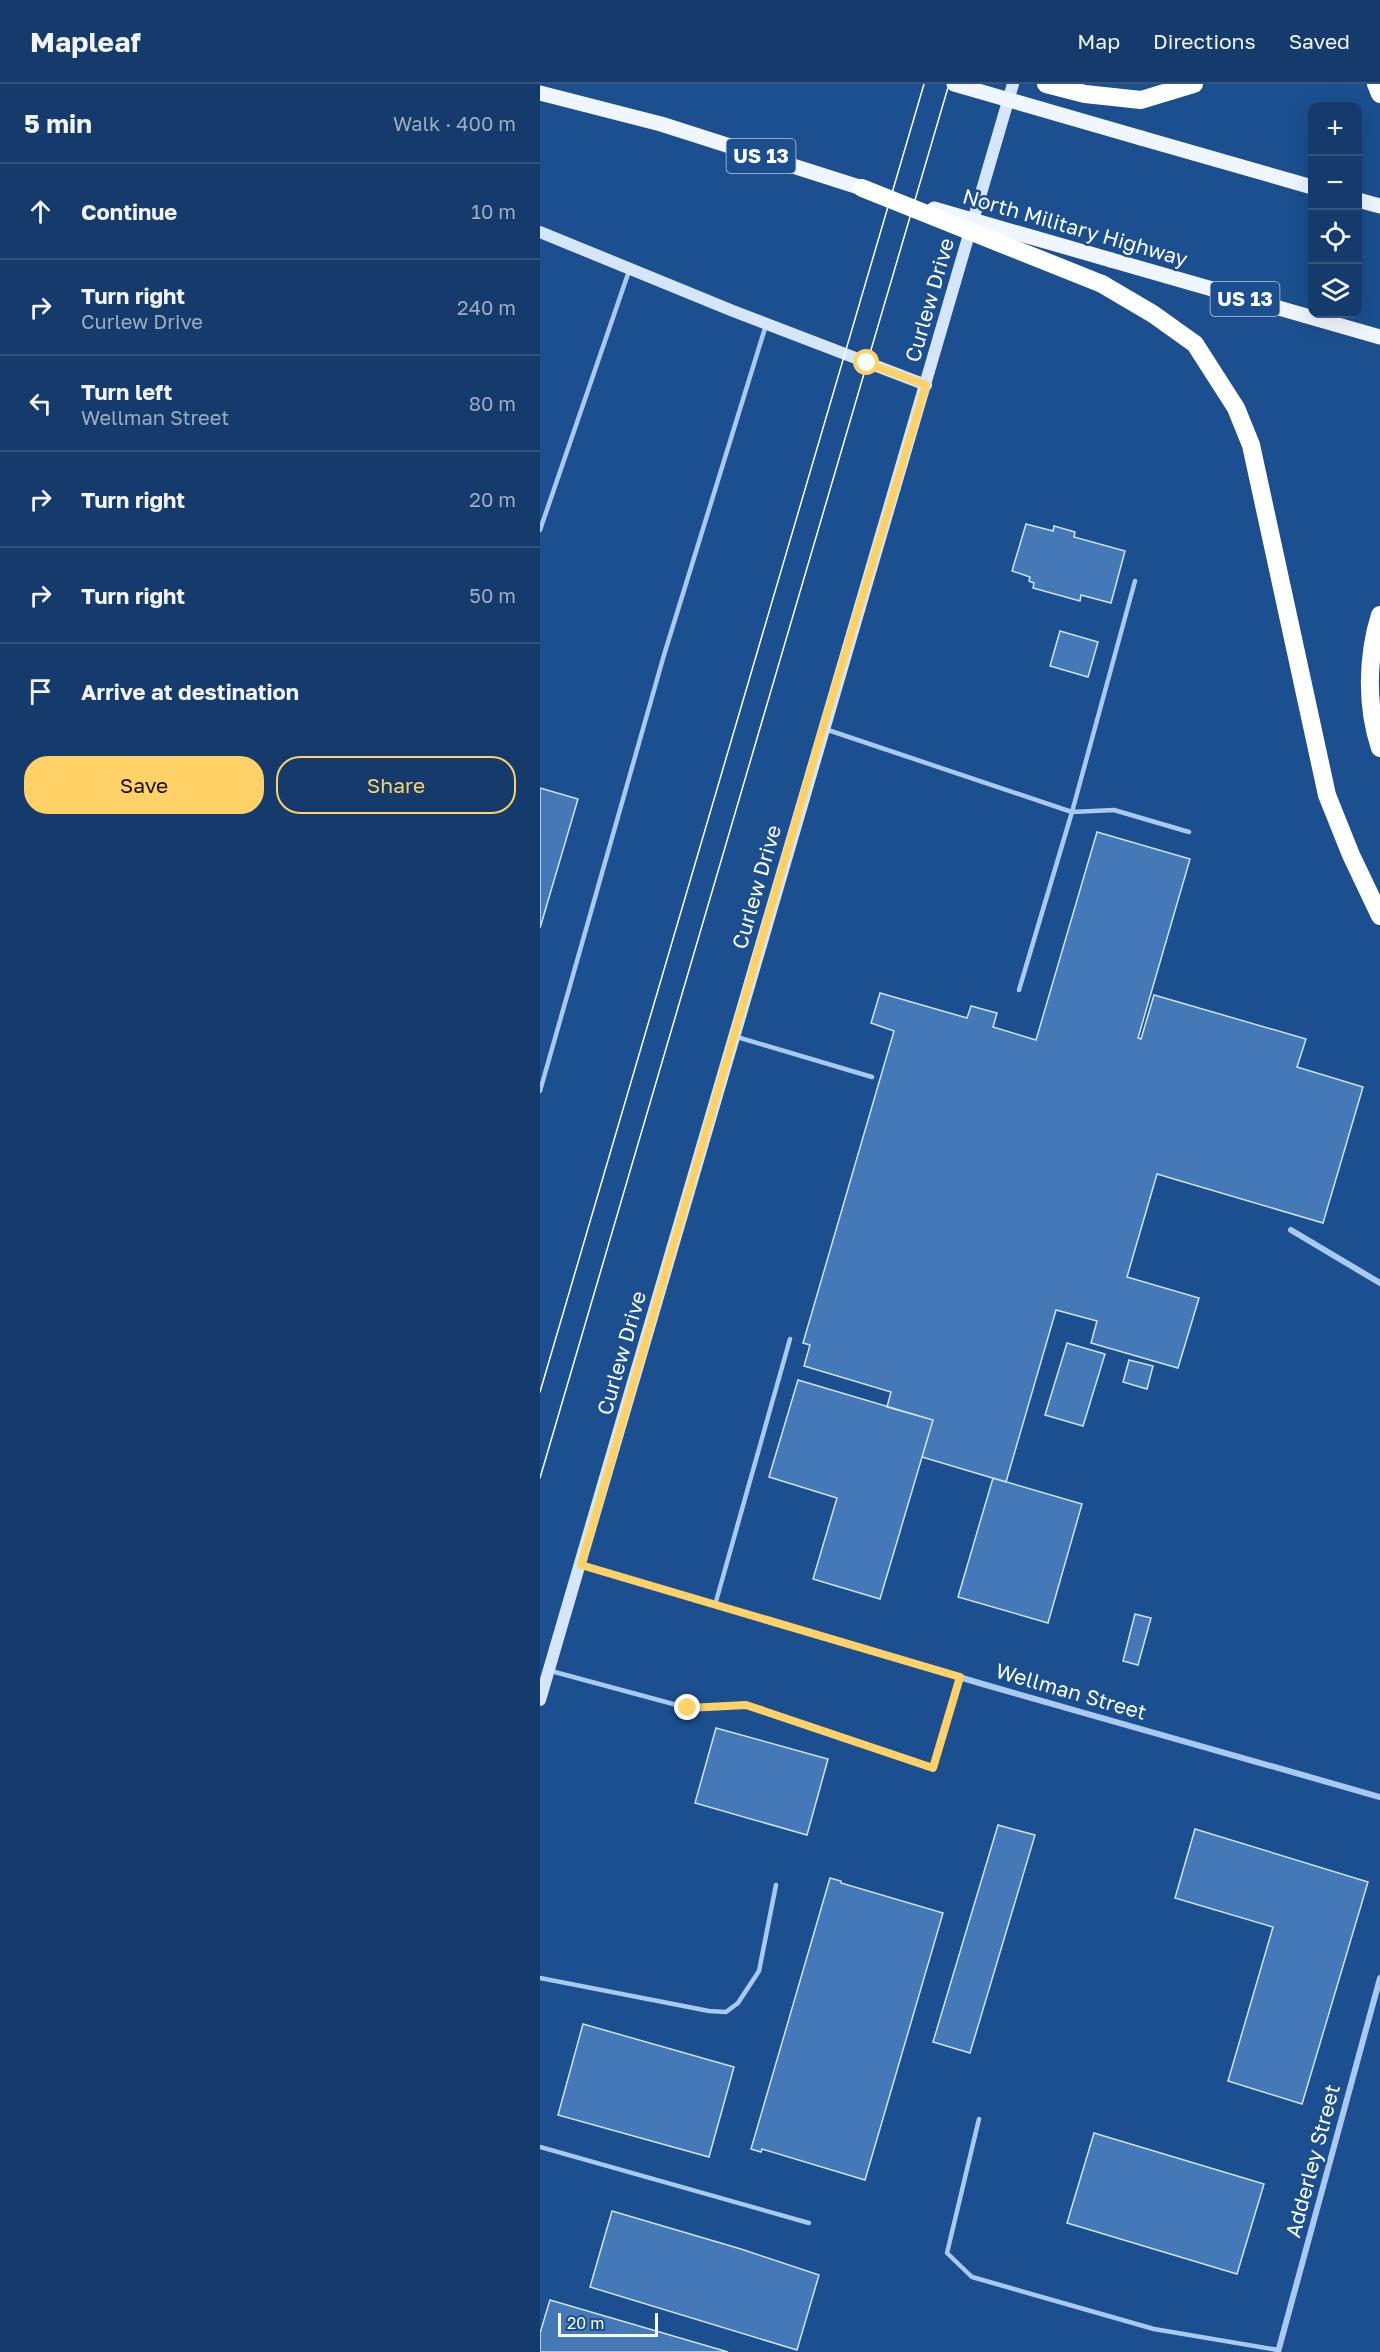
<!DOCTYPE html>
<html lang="en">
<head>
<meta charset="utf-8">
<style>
  body { margin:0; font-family:"Golos Text",sans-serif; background:#1d4271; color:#f1f3f6 }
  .controls { position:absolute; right:18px; top:18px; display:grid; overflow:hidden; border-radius:12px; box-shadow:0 6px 24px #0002 }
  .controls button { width:54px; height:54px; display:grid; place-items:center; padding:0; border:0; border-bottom:2px solid #33557e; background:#143b6b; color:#f1f3f6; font:30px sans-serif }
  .scale { position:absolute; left:18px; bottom:15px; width:100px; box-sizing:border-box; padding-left:6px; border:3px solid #fff; border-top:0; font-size:16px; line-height:21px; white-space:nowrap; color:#fff; -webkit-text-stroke:4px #1b4f8f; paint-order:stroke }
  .stop { position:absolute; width:18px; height:18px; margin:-14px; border:4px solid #ffd166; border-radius:50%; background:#fff }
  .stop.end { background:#ffd166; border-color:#fff; box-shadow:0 2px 6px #0008 }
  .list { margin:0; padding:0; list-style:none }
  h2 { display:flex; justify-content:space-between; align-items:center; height:78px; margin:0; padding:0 24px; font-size:26px }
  h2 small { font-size:20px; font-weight:400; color:#9dadc1 }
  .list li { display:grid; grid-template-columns:39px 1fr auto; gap:18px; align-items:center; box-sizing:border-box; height:96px; padding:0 24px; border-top:2px solid #33557e }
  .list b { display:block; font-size:22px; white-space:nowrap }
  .list p { margin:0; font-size:20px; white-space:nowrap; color:#9dadc1 }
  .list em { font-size:20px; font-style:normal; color:#9dadc1 }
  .actions { display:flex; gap:12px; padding:18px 24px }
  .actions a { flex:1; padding:14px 0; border:2px solid #ffd166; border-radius:24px; text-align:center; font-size:21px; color:#ffd166 }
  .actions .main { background:#ffd166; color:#111 }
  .icon { flex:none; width:33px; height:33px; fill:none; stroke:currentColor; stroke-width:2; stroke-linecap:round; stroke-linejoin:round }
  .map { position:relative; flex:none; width:840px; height:2268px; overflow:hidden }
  header { display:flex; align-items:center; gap:36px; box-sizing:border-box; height:84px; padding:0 30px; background:#143b6b; border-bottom:2px solid #33557e }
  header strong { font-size:28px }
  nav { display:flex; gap:33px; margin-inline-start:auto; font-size:21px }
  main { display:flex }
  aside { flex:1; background:#143b6b }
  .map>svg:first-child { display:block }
  .building { fill:#4478b7; stroke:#cfe3fa; stroke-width:1.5 }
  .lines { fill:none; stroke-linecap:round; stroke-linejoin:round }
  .lane { stroke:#a9c9ee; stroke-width:4.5 }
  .street { stroke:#a9c9ee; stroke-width:6 }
  .secondary { stroke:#d6e6fa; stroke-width:12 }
  .primary { stroke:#f0f6ff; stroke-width:15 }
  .highway { stroke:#fff; stroke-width:18 }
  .tram { stroke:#fff; stroke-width:1.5 }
  .primary-bridge { stroke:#f0f6ff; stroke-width:15 }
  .highway-bridge { stroke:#fff; stroke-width:18 }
  .route { stroke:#ffd166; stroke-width:8 }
  .labels { text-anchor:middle; stroke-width:5; stroke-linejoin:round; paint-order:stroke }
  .shield { fill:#1b4f8f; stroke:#bbcadd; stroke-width:1.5 }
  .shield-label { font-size:20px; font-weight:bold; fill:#fff }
  .street-label { font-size:21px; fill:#fff; stroke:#1b4f8f }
</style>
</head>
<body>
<header>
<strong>Mapleaf</strong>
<nav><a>Map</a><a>Directions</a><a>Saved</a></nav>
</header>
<main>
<aside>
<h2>5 min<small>Walk · 400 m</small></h2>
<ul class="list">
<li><svg class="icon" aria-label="ahead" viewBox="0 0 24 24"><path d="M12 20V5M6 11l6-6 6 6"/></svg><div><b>Continue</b></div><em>10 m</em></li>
<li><svg class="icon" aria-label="right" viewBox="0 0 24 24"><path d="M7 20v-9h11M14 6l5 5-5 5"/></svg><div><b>Turn right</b><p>Curlew Drive</p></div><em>240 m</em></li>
<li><svg class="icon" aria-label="left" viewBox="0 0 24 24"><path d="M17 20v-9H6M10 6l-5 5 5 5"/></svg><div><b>Turn left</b><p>Wellman Street</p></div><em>80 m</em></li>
<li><svg class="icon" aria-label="right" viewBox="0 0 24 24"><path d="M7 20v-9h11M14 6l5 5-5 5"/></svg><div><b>Turn right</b></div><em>20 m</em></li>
<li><svg class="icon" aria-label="right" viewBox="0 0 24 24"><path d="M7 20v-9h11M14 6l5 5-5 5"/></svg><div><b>Turn right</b></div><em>50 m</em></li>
<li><svg class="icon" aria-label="arrive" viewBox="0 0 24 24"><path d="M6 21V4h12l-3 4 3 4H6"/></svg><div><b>Arrive at destination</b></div></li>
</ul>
<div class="actions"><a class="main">Save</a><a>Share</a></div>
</aside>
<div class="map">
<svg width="840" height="2268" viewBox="0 0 840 2268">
  <rect width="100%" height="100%" fill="#1b4f8f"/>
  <path class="building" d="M486 440 513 447 514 442 535 448 534 453 585 467 571 519 541 511 540 517 493 504 494 499 489 497 490 493 472 487Z
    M520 547 558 558 548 593 510 582Z
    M0 704 38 715 0 844Z
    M557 748 650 775 598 954 601 955 614 911 766 955 757 983 823 1003 783 1139 617 1090 587 1193 659 1214 638 1284 551 1259 557 1237 516 1226 466 1398 382 1373 393 1336 347 1323 351 1308 264 1282 270 1261 263 1259 354 947 331 939 340 909 427 934 431 922 457 929 453 943 496 956Z
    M527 1259 565 1270 543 1342 505 1331Z
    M589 1276 613 1282 607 1305 583 1298Z
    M258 1296 393 1336 340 1515 273 1495 297 1414 229 1393Z
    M453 1394 542 1420 508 1539 418 1513Z
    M595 1530 611 1534 598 1581 583 1577Z
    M176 1644 288 1675 267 1751 155 1719Z
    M458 1741 495 1751 430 1969 393 1958Z
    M655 1745 828 1798 762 2020 688 1997 733 1843 635 1814Z
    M290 1794 301 1797V1799L403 1829 325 2096 222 2065 221 2068 211 2065Z
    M43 1940 194 1983 169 2073 18 2031Z
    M554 2049 724 2100 697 2190 527 2139Z
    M72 2127 201 2165 279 2191 257 2266 50 2203Z
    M10 2216 188 2268H0V2249Z"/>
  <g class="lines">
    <path class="lane" d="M0 446 89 187
      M285 645 532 728 595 497
      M479 906 532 728 574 726 649 748
      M197 953 332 993
      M0 1007 124 571 226 241
      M175 1521 250 1255
      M11 1587 148 1624 206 1621 393 1684 420 1593
      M0 1894 169 1927 186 1928 198 1919 219 1887 236 1801
      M439 2035 407 2169 432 2193 614 2245 738 2266
      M0 2063 269 2139"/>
    <path class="street" d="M751 1146 840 1199
      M41 1481 446 1601 840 1713
      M738 2268 840 1894"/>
    <path class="secondary" d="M0 148 193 227 386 301
      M0 1616 473 0"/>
    <path class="primary" d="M0 9 121 40 322 104
      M601 54 772 103
      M818 116 840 122
      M571 176 840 253"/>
    <path class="highway" d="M506 0 545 10 601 16 654 0
      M836 0 840 10
      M562 200 613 230 655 260 696 324 711 361 787 711 811 771 840 832
      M840 531C827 572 826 623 840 664"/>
    <path class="tram" d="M0 1308 384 0
      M0 1394 409 0"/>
    <path class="primary-bridge" d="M414 0 601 54
      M394 125 571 176"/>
    <path class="highway-bridge" d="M322 104 562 200"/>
  </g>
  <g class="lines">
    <path class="route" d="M148 1624 206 1621 393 1684 420 1593 41 1481 283 644 386 301 327 279"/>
  </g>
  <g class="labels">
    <g class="shield">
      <rect x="186.5" y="55" width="69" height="34" rx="4.5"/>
      <rect x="670.5" y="198" width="69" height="34" rx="4.5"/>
    </g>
    <g class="shield-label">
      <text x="221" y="79">US 13</text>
      <text x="705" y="222">US 13</text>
    </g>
    <g class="street-label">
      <text transform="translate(535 144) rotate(16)" y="7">North Military Highway</text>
      <text transform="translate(390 216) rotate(-74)" y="7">Curlew Drive</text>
      <text transform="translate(217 803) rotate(-74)" y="7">Curlew Drive</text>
      <text transform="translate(82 1269) rotate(-74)" y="7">Curlew Drive</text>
      <text transform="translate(531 1608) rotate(16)" y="7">Wellman Street</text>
      <text transform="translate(773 2077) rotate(-75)" y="7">Adderley Street</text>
    </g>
  </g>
</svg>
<div class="controls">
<button>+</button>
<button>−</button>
<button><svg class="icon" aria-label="locate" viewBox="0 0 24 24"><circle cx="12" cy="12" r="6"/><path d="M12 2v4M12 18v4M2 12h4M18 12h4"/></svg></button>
<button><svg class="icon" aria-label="layers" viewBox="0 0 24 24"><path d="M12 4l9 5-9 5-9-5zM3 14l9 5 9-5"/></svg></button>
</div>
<div class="scale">20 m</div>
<div class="stop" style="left:327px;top:279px"></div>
<div class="stop end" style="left:148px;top:1624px"></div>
</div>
</main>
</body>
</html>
